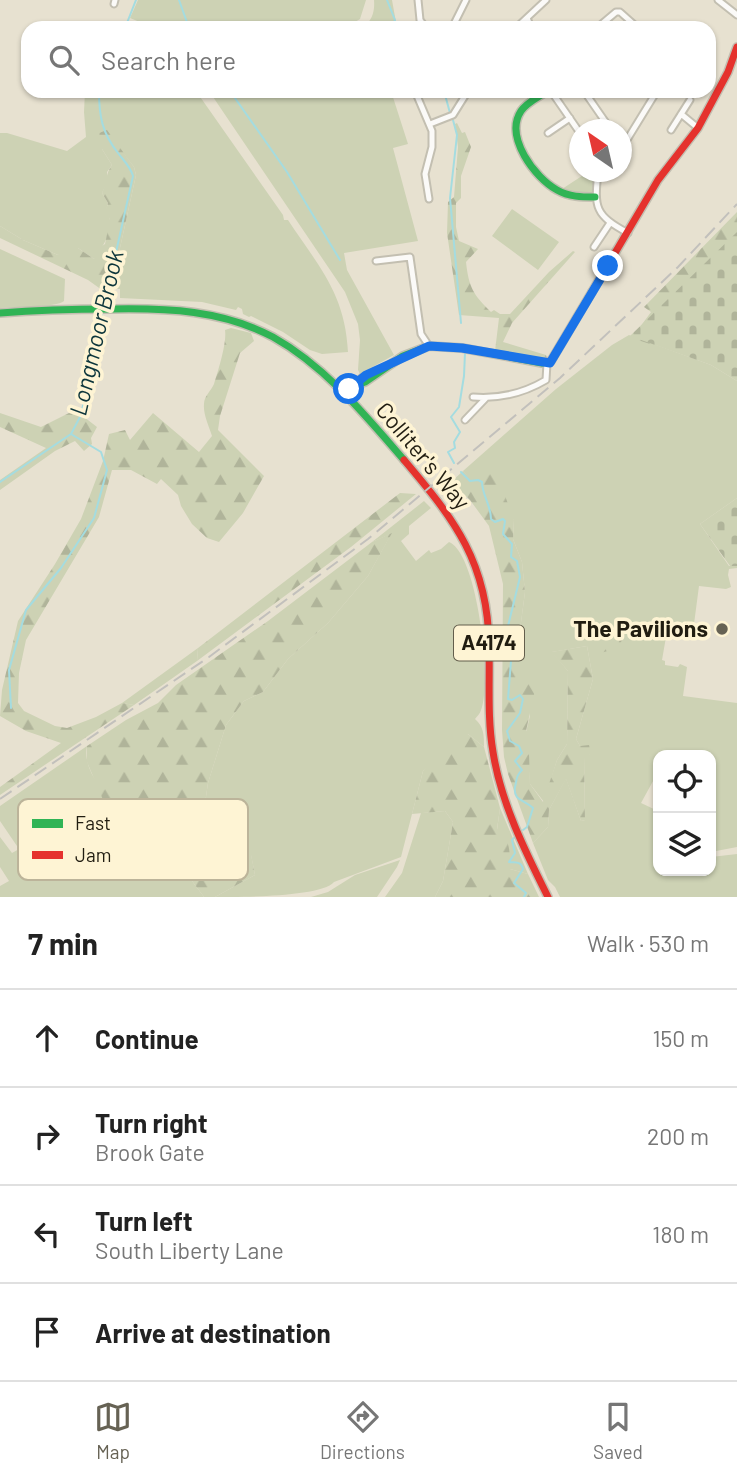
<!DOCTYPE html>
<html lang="en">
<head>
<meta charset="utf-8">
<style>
  body { margin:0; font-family:Barlow,sans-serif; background:#f2f2f2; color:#222 }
  .controls { position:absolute; right:21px; bottom:21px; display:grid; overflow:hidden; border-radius:14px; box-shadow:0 2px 5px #0004 }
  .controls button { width:63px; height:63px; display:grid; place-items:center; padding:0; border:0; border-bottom:2px solid #e0e0e0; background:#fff; color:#222; font:35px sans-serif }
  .compass { position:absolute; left:569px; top:119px; width:63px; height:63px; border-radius:50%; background:#fff; box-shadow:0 2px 5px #0004; rotate:326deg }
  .stop { position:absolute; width:21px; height:21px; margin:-16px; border:5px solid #1a73e8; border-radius:50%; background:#fff }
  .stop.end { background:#1a73e8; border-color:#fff; box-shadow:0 2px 7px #0008 }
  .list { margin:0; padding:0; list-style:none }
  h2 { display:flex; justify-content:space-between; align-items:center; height:91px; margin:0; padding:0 28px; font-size:30px }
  h2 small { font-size:23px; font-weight:400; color:#767676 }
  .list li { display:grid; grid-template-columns:46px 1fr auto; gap:21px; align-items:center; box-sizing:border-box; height:98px; padding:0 28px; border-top:2px solid #e0e0e0 }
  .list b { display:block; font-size:26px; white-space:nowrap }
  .list p { margin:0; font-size:23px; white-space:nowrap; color:#767676 }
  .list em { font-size:23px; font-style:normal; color:#767676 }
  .icon { flex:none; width:38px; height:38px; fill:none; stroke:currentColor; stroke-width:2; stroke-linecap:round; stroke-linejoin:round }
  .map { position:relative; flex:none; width:737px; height:897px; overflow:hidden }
  .search { position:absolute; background:#fff; box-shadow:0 2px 5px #0004; left:21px; right:21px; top:21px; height:77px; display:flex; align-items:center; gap:18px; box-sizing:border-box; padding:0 24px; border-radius:21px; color:#767676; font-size:26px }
  .sheet { height:483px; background:#fff }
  nav { display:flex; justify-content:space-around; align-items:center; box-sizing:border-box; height:98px; border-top:2px solid #e0e0e0; background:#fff; font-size:19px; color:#767676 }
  nav a { display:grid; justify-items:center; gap:4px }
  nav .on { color:#666254 }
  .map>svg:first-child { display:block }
  .grass { fill:#cdd2b4 }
  .forest { fill:url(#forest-firs) }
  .cemetery { fill:url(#cemetery-stones) }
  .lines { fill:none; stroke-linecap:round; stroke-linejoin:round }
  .stream { stroke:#a4dce0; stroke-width:2 }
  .street-casing { stroke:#c3bfb1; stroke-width:9 }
  .fast-casing { stroke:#c3bfb1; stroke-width:10 }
  .jam-casing { stroke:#c3bfb1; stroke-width:10 }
  .street { stroke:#fbfaf8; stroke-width:5 }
  .fast { stroke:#30b455; stroke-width:7 }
  .jam { stroke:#e5322d; stroke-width:7 }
  .rail { stroke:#c2c0bc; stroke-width:2; stroke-dasharray:14 7; stroke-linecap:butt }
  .route { stroke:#1a73e8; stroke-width:9 }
  .poi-dot { fill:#666254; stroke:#fef4d4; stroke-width:2.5 }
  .labels { text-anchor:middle; stroke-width:7; stroke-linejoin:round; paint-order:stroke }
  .shield { fill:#fef4d4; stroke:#635e4c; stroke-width:2 }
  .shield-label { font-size:21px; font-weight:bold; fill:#211d11 }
  .street-label { font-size:23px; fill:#211d11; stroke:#fef4d4 }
  .poi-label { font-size:23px; font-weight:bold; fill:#211d11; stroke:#fef4d4; text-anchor:end }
  .water-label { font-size:24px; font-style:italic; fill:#0c353b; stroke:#fef4d4 }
  .key { fill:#fef4d4; stroke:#bcb49a; stroke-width:2 }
  .key-label { font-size:19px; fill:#211d11 }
</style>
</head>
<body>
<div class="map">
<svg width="737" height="897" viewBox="0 0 737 897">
  <defs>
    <pattern id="forest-firs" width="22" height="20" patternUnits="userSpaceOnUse" patternTransform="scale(1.75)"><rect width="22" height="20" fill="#cdd2b4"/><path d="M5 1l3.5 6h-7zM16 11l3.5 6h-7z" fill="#b0b49a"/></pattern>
    <pattern id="cemetery-stones" width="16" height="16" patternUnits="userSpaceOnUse" patternTransform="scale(1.75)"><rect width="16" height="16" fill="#cdd2b4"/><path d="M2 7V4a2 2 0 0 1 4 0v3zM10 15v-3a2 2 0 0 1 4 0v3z" fill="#b0b49a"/></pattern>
  </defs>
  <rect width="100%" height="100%" fill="#e7e1d0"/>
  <path class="grass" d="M138 0H366L360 19 345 28H164L152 27 130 18Z
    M374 0H392L397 28H363C372 20 375 12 374 0Z
    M85 91H196L283 215 284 220H288C319 267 345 293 348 352L322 354 310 350 283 332 251 316 249 317 243 314 242 309 238 307 236 310 202 302 120 298V289H111L136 175 134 167 117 145 102 149 112 165 107 172V183L102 193 108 203C105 211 109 212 110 220 111 235 102 248 94 259L78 248 58 255 23 240 0 226V133H7L67 151 86 137 84 112Z
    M209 91H391L408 144 393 148 418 241 344 253 347 270 394 355 360 374 358 370 360 340 358 324 345 292Z
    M588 172H596L592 194 574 193 562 189Z
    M512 209 559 242 538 270 492 236Z
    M0 249 65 279 64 301C56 308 14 306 0 308Z
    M629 335 711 365 737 381V498L700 524 729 566H737V568L729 569 728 575 731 587 726 589 699 586 692 639 679 638V634L669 633V636L666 637 662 660 665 661V665L678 667 680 664 687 667 683 696 737 703V847L711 852V755H683V753L681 755H658V772L641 803 658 811V871H711V857L737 854V897H560L555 887 548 880 533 843 548 827 549 810 566 778 581 821 585 820 584 756 590 754 580 746 576 739 593 679 587 646 552 652 568 671 567 744 557 760 544 802 530 784 526 732 530 716 518 645 525 592 522 562 513 539 514 520 463 471 556 389 612 345Z
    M424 501 431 508 409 526V534L401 541 416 561 429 550 431 553 441 549 449 542C478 554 492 683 481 710 480 714 477 716 475 719 484 727 484 735 484 747L468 734 423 771 401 857 334 882C322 897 240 897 215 897L255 875 251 855 220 868 210 863 212 848 202 844 193 833 177 852 180 865 204 897H0V886L9 881 0 867V837L12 853 19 849 0 821V806L87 746C80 784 133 816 158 837 171 821 179 827 197 829L202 824 208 783 226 725 244 701 263 692 288 659 328 623 368 576 391 534 372 542Z
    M198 648 197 661 134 705 122 703Z
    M500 808 528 874 510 869 497 830Z
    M445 811 453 822 443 881 435 897H385L402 873 421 813Z
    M400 860 397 867 377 897H311L328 892 355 875Z"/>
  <path class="forest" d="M457 123 462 133 465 132 471 147 461 176V198L456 203V227L459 241 478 249 466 262C469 288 473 294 491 312L494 310 500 314H510L549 272 573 251 575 252 512 323 503 342 546 355 547 358 495 351 499 318 459 315 447 233 448 202 454 197 458 147 455 124Z
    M107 130 134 167 136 175 111 289 102 290 88 280 0 238V226L23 240 58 255 66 244 78 248 94 259 96 250 105 244 110 220 106 210 108 203 102 193C107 183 105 174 112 165L102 149 99 133Z
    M737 212V235L653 345 632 338 651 312 644 307Z
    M231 328 251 333 254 341 240 353 220 416 218 430 264 476 243 513 219 542 207 538 192 524 181 506 178 495 161 479 157 484 131 470H112L99 517 26 640 19 673 18 703 24 711 55 726 67 728 96 717 122 703 134 705 0 795V787L61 743 26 731 0 716 2 690 18 621 55 564 81 519 103 461 109 434 125 430 130 440 153 413 199 452 212 436C209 426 203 415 204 404 204 396 211 391 214 384 218 371 227 343 225 330Z
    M75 410 97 427 91 438 92 444 84 451 75 441 55 451 0 490V480L46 448 0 427V413L41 427Z
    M463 471 470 477 477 472 497 474 514 520 513 539 522 562 525 592 518 645 522 659 540 668 526 731 535 735 534 749 529 753 530 784 543 802 557 760 567 744 568 671 551 652 587 646 593 679 576 739 580 746 589 745 591 754 584 757 585 820 581 821 566 779 549 810 548 827 533 843 508 774 504 757 502 730 503 584 489 526 470 500 451 482Z
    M400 493 416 494 351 547 197 661 198 648Z
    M392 533 368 576 328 623 288 659 263 692 244 701 226 725 208 783 202 824 197 829 176 825 165 828 152 842 109 814 87 762V746L126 720 158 703 176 685 268 621 372 542Z
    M593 634H609L623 638 618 648 597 654Z
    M468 734 484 747 500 808 497 829C511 838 510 855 510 869L528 874 539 897H435L443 881 453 822 445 811 412 814 423 771 455 735Z
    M174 831 193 833 202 844 212 848 211 863 220 868 251 854 255 875 215 897H204L180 865 176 852 160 845 164 838Z"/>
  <path class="cemetery" d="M737 232V381L711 365 630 336Z
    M737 498V566H730L700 524Z"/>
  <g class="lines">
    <path class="stream" d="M179 0 189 28
      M387 0 395 20 391 28
      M125 28 136 0
      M99 91C99 116 102 133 118 153 124 161 130 166 133 176L104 306
      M230 91 287 172 340 260
      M444 91 450 113
      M453 120 457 135 450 198 461 323
      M454 463 448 452 455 448 454 442 460 432 451 417 459 407 464 376 465 353
      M461 472 470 481 478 480 482 482C482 495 491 505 491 519L495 522 503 519 505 521 503 534 512 544 511 557 517 561 520 577 508 626 512 648 508 699 512 700 520 695 523 699 520 713 507 731 510 741 519 746 522 753 515 761 522 770C516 776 517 779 515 787 513 801 524 799 533 808L527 827 523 830
      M0 482 71 434
      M11 708 9 670 26 610 61 568 94 518 107 470 101 452 71 434 81 415 102 315
      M516 836 512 840 515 853 509 862C516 863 521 861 523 869L514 883 526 893 524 897"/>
    <g class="street-casing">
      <path id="street" d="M418 0 420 20 426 28
        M718 0 737 15
        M114 4 115 0
        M527 18 531 28
        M452 28 466 0
        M516 28 546 0
        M597 28 616 12H620L638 28
        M415 91 432 131V147L425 174 429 199
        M551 91 580 133
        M584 91 611 130
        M681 114 698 128
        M430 124 453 115 468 91
        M671 130 690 100
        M548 133 570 118
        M622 148 657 91
        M598 172C594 208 595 215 628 233
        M594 247 610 223
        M376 261 410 257 421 334 429 346
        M473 397C498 399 524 393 546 380L547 363
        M465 420 486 398"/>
    </g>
    <g class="fast-casing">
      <path id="fast" d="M547 91C539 97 527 102 521 111 504 137 535 178 557 190 569 197 582 197 595 197
        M0 313C37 310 74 309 112 309 167 308 222 310 273 337 325 366 365 415 404 460
        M377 372 362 378 354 386 365 382 403 356 429 346 462 348 542 363 551 361 592 292"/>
    </g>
    <g class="jam-casing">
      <path id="jam" d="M592 292 658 180 698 128 728 72 737 47
        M404 460C455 520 488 563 489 645 490 681 487 717 493 752 501 803 525 851 548 897"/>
    </g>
    <use href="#street" class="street"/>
    <use href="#fast" class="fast"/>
    <use href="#jam" class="jam"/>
    <path class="rail" d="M0 799 209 657 368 539 560 378 678 267 737 204"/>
  </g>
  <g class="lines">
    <path class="route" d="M349 389 366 375 429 346 462 348 550 363 608 266"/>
  </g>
  <circle class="poi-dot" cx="722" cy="629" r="7"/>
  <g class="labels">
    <rect class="shield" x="454" y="625.5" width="70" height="35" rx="5"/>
    <g class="shield-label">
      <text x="489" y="650">A4174</text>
    </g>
    <g class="street-label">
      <text transform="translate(423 456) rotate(50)" y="8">Colliter's Way</text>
    </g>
    <g class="poi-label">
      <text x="708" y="637">The Pavilions</text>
    </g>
    <g class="water-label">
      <text transform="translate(97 333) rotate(-77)" y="8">Longmoor Brook</text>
    </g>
  </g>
  <rect x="18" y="799" width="230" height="81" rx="10" class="key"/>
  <rect x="32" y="819" width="31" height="9" fill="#30b455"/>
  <rect x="32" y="851" width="31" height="8" fill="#e5322d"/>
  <g class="key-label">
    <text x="75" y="830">Fast</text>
    <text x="75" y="862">Jam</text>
  </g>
</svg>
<div class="controls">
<button><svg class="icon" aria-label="locate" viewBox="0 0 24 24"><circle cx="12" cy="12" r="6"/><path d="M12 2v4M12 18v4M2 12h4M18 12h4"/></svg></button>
<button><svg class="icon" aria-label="layers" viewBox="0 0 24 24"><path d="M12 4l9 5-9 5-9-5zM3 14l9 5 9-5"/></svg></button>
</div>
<svg class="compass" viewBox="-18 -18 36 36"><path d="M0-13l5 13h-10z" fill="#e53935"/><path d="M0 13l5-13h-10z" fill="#767676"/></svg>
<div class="stop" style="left:349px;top:389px"></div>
<div class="stop end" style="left:608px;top:266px"></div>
<div class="search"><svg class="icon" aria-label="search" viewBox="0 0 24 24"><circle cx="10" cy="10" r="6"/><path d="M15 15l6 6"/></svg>Search here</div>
</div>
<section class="sheet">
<h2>7 min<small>Walk · 530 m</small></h2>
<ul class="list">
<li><svg class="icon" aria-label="ahead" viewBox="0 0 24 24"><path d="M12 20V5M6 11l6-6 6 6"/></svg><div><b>Continue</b></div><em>150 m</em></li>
<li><svg class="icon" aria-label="right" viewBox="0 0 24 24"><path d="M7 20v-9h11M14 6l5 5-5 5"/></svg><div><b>Turn right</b><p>Brook Gate</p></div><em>200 m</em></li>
<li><svg class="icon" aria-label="left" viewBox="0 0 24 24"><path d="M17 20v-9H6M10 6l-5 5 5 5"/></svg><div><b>Turn left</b><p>South Liberty Lane</p></div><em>180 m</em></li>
<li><svg class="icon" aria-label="arrive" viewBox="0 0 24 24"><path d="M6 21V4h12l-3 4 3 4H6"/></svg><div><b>Arrive at destination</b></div></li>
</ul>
</section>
<nav>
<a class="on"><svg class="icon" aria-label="map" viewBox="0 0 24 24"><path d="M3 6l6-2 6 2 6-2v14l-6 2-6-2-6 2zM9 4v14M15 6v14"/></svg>Map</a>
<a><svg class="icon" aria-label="directions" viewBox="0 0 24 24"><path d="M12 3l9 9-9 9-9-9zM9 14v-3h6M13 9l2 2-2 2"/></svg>Directions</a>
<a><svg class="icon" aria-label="saved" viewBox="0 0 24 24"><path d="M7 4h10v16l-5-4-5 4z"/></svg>Saved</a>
</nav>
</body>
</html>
